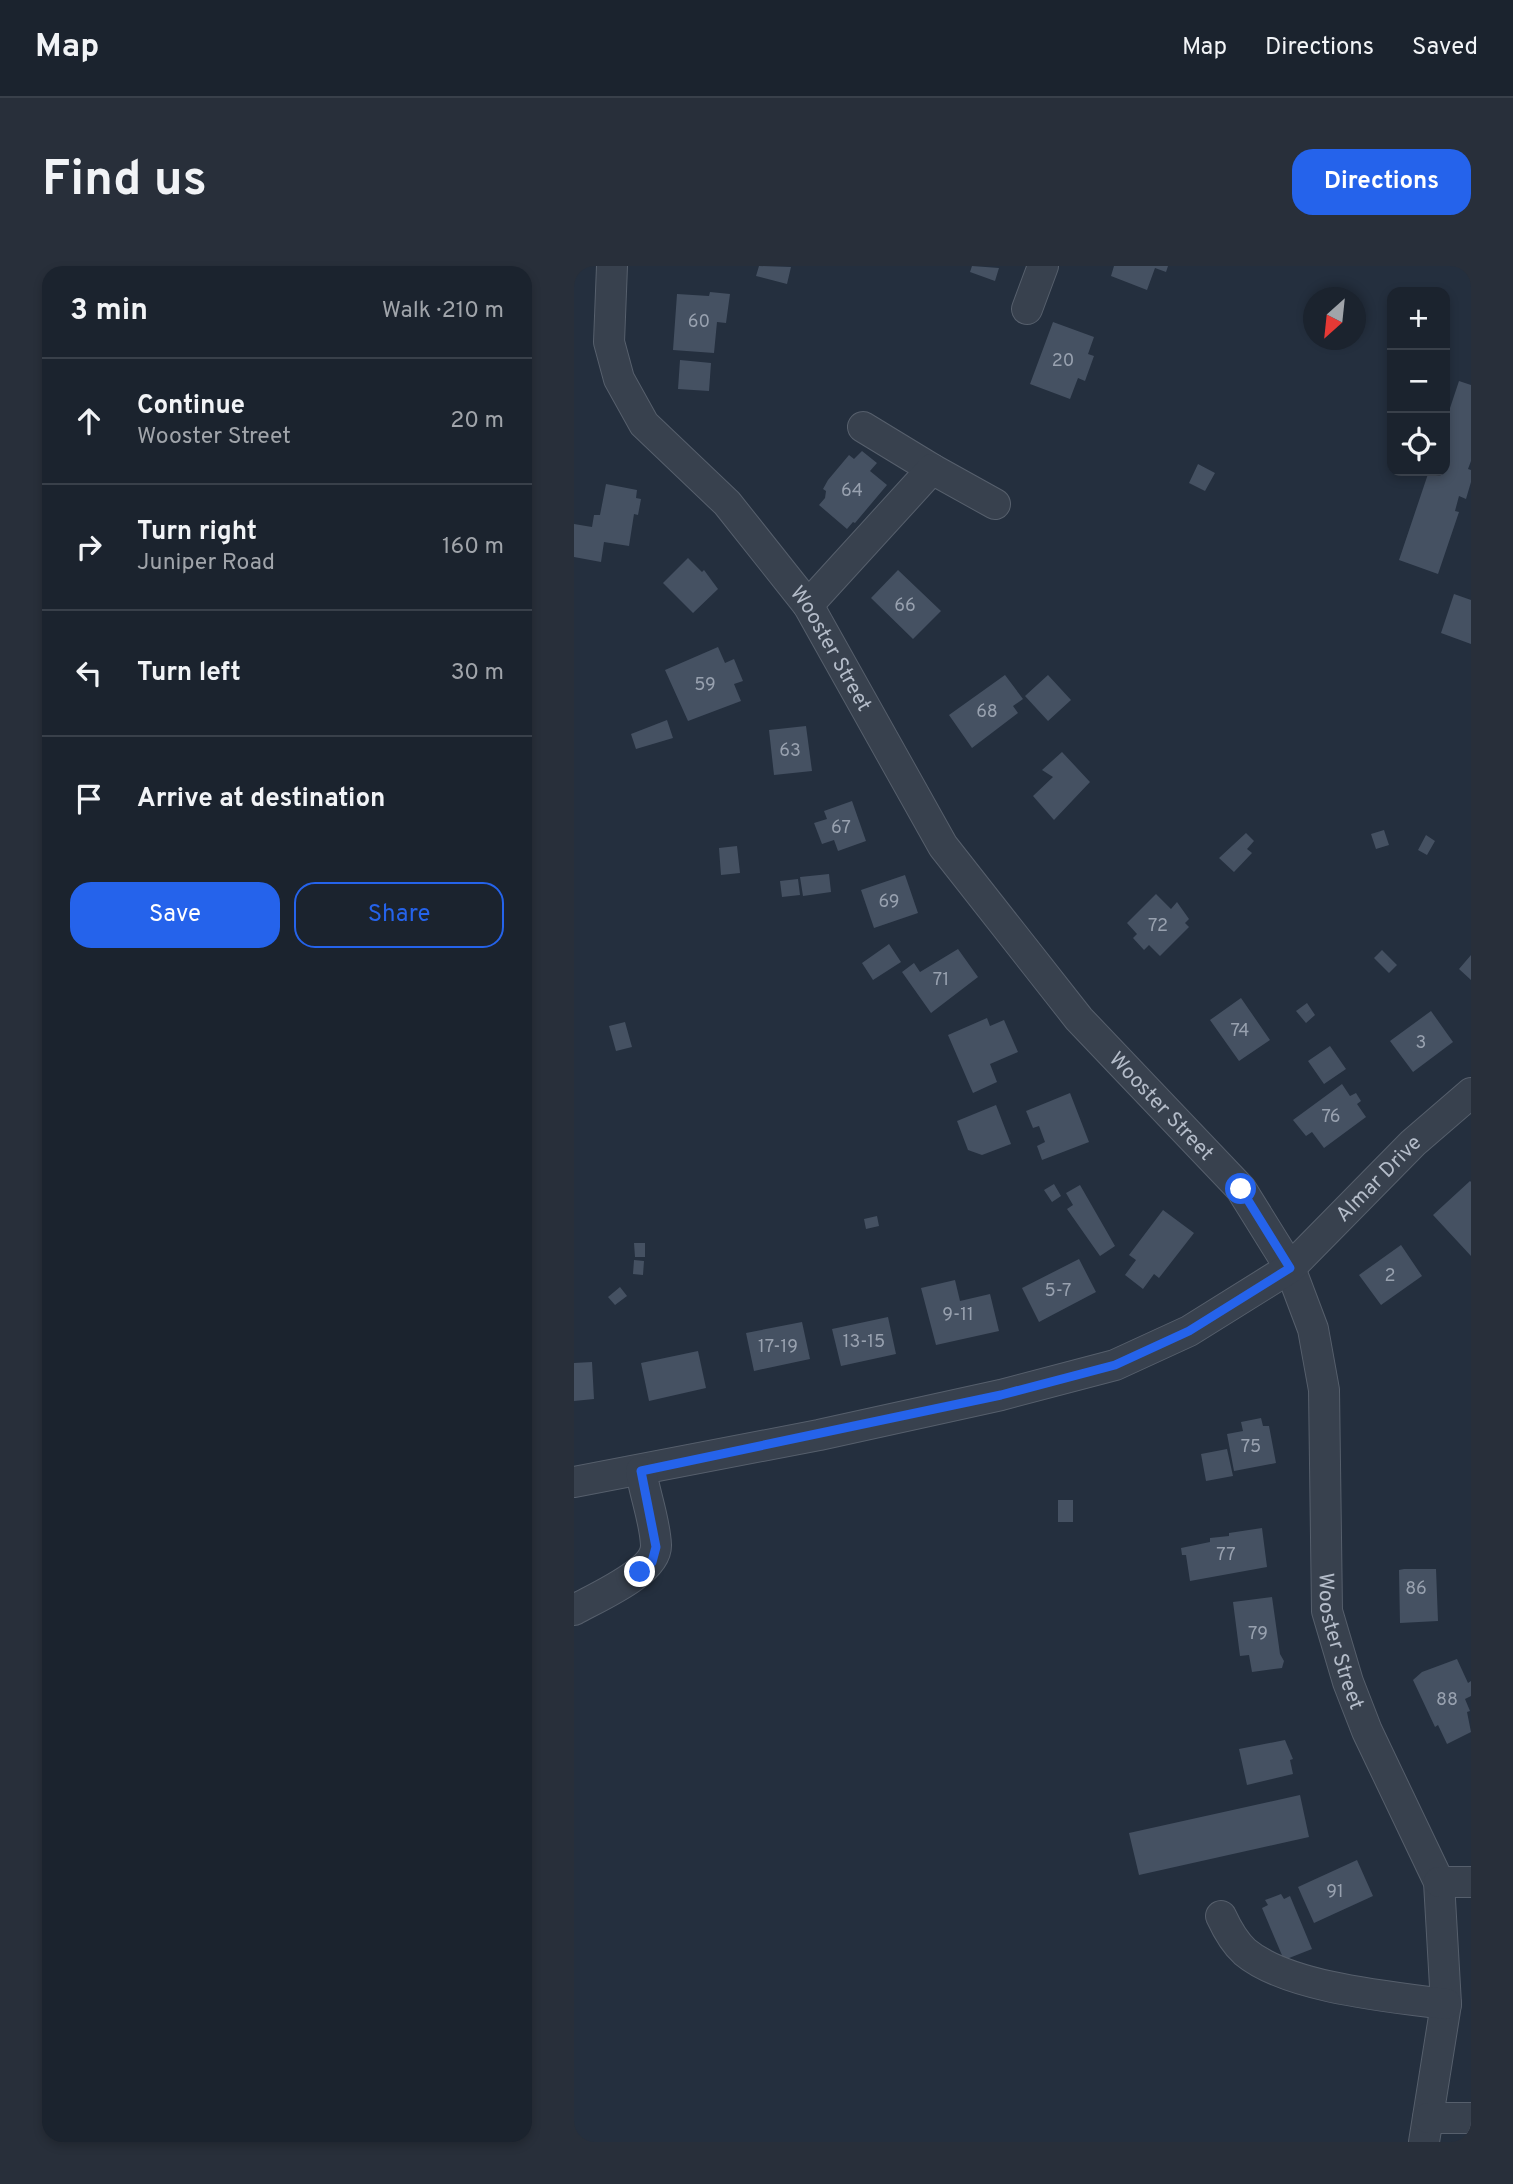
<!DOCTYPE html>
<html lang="en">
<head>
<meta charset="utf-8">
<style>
  body { margin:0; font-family:Overpass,sans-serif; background:#282f3a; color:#f1f3f6 }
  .controls { position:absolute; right:21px; top:21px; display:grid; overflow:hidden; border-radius:14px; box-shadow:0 4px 10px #0003 }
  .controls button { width:63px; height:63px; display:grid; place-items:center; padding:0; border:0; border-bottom:2px solid #39404a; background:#1b232e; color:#f1f3f6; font:35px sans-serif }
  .compass { position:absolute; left:729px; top:21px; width:63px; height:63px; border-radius:50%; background:#1b232e; box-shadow:0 4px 10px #0003; rotate:207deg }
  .stop { position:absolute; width:21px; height:21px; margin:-16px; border:5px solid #2563eb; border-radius:50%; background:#fff }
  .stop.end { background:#2563eb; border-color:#fff; box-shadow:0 2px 7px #0008 }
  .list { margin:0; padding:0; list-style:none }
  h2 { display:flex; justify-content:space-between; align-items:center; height:91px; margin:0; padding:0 28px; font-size:30px }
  h2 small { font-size:23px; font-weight:400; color:#a0a4aa }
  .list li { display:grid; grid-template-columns:46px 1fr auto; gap:21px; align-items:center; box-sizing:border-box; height:126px; padding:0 28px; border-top:2px solid #39404a }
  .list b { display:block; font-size:26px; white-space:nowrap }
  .list p { margin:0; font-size:23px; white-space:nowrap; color:#a0a4aa }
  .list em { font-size:23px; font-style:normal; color:#a0a4aa }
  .actions { display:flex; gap:14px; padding:21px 28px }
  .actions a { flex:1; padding:16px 0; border:2px solid #2563eb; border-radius:21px; text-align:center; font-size:24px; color:#2563eb }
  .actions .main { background:#2563eb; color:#fff }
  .icon { flex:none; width:38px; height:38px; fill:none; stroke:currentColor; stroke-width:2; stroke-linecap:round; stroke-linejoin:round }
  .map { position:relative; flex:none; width:897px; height:1876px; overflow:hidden; border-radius:21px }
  header { display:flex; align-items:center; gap:42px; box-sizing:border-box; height:98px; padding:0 35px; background:#1b232e; border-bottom:2px solid #39404a }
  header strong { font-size:33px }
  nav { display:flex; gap:38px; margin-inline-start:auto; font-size:24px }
  .intro { display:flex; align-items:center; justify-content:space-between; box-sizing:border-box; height:168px; padding:0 42px }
  h1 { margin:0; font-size:49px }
  .button { padding:18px 32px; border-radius:21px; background:#2563eb; color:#fff; font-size:24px; font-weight:700 }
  main { display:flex; gap:42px; padding:0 42px }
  aside { flex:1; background:#1b232e; border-radius:21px; box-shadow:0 4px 10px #0003 }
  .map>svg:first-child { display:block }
  .building { fill:#455162 }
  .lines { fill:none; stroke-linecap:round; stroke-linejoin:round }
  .minor-casing { stroke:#565f6c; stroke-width:32 }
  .minor { stroke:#38414e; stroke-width:30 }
  .route { stroke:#2563eb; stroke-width:9 }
  .labels { text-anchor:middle; stroke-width:7; stroke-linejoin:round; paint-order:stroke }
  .number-label { font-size:18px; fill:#98a1af }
  .street-label { font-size:21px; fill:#b4bcc9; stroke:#1d2633 }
</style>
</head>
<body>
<header>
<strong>Map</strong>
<nav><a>Map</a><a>Directions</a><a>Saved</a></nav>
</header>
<div class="intro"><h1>Find us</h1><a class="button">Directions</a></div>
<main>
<aside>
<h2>3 min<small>Walk · 210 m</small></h2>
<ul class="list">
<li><svg class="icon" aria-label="ahead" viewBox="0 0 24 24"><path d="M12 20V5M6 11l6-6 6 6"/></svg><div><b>Continue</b><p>Wooster Street</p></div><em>20 m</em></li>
<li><svg class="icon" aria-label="right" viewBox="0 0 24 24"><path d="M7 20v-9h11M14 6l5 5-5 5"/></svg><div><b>Turn right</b><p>Juniper Road</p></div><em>160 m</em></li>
<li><svg class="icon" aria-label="left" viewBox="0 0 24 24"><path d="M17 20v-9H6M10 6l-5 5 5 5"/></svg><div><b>Turn left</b></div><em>30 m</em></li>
<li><svg class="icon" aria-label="arrive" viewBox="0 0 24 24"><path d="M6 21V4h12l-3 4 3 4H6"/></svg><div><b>Arrive at destination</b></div></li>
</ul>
<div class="actions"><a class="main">Save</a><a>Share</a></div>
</aside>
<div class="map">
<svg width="897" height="1876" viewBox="0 0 897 1876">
  <rect width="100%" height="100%" fill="#242f3e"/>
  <path class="building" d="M185 0 217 1 213 18 182 10Z
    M398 0 425 2 421 15 396 6Z
    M540 0H594L592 6 581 2 573 24 537 10Z
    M136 26 156 28 152 57 143 56 140 87 99 84 103 28 135 30Z
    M479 56 520 71 514 88 520 90 511 115 504 112 496 133 456 118Z
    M106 94 137 97 135 125 104 123Z
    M885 115 897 119V195L894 203 897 204V216L892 233 885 230 881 245 885 246 864 308 825 294 855 205H871V157Z
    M288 185 303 197 296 205 313 219 281 257 279 256 273 263 245 239 251 232 252 225 249 223 254 214 275 189 280 193Z
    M624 198 641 207 631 225 615 217Z
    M32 218 63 224 62 232 67 233 64 249 60 248 55 280 30 276 27 296 0 291V258L18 261 20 249H26Z
    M114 292 128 306 130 304 144 323 119 347 89 317Z
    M324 304 367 345 339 373 297 332Z
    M880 328 897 334V378L867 367Z
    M144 381 151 397 160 393 169 415 160 418 167 435 114 455 91 404Z
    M431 409 449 433 439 440 444 447 398 482 375 449Z
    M474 409 497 434 474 455 451 430Z
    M93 454 99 472 62 483 57 468Z
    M232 460 238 505 200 509 195 464Z
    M488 486 516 516 480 554 459 530 479 511 468 504Z
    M278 535 292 575 264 585 260 574 248 578 240 557 253 553 250 545Z
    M810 564 815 579 802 583 797 568Z
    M672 567 680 575 673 583 678 587 660 606 645 592Z
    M852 569 861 575 853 589 844 584Z
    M163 580 166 607 147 609 145 582Z
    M255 608 257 626 229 630 226 611Z
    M331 609 344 647 300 662 287 624Z
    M224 613 226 629 208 631 206 615Z
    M582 628 597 643 603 636 615 653 611 657 615 661 586 690 575 679 570 684 559 672 563 668 553 657Z
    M315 678 327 696 299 714 288 697Z
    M384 683 404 711 357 747 328 706 340 697 346 706Z
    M808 684 823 699 815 707 800 692Z
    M897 689V714L885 703Z
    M667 732 696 774 665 795 636 754Z
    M733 737 741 749 732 757 722 745Z
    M857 745 879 776 839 806 816 775Z
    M413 752 416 760 430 754 444 786 416 798 423 816 399 827 374 769Z
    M51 756 58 781 42 785 35 760Z
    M756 780 772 803 750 818 734 795Z
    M768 818 776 830 782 827 787 835 783 838 792 851 750 882 738 866 732 870 719 854Z
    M496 827 515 876 468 894 463 880 471 876 465 860 459 862 452 845Z
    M422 839 437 878 408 889 394 884 383 855Z
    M896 915 897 916V990L859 949Z
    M480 918 487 930 478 936 470 924Z
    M506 919 541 980 526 990 493 943 499 939 492 927Z
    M589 944 620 967 585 1012 580 1008 569 1023 551 1009 562 994 555 989Z
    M303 950 305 960 292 963 290 953Z
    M60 977H71V991H61Z
    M827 979 848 1010 807 1039 785 1009Z
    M505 993 522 1026 465 1056 448 1022Z
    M60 994 70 995 69 1009 59 1008Z
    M381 1014 386 1035 416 1028 425 1065 362 1079 347 1022Z
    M46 1021 53 1030 41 1039 34 1031Z
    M314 1051 322 1088 267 1100 258 1063Z
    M228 1056 236 1093 180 1105 172 1067Z
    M124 1085 132 1122 75 1135 67 1097Z
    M18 1096 20 1133 0 1135V1097Z
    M687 1152 689 1160H695L702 1197 660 1205 653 1168 669 1165 667 1156Z
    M653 1183 659 1210 632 1215 627 1188Z
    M484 1234H499V1256H484Z
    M688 1262 693 1301 616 1315 612 1289H608L607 1282 636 1276V1272L655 1270V1267Z
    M830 1303H862L864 1355 826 1357 825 1304Z
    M698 1331 706 1388 710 1395 708 1402 678 1406 675 1389 666 1390 659 1336Z
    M883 1393 894 1417 897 1415V1430L891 1433 896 1445 893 1446 897 1466 873 1478 864 1459 861 1461 839 1414 848 1406Z
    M711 1474 719 1493 716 1494 719 1508 673 1519 665 1483Z
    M726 1529 735 1571 565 1609 555 1567Z
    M783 1594 799 1630 740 1657 724 1621Z
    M707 1628 710 1633 716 1630 738 1683 710 1694 688 1642 694 1639 691 1634Z"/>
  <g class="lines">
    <g class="minor-casing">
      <g id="minor">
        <path id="s1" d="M38 0 35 76 45 113 70 158 153 237 234 339 369 580 505 753 667 923 716 1002 739 1063 750 1124 753 1345 774 1416 793 1465 865 1616 872 1738 850 1876"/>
        <path d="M453 43 469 0"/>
        <path d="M289 161 358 203"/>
        <path d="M234 339 358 203 421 238"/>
        <path id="s2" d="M0 1216 245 1169 427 1129 541 1099 615 1065 716 1002 839 877 897 827"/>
        <path d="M0 1344C21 1332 83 1306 82 1279 81 1255 71 1229 67 1205"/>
        <path d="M865 1616H897"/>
        <path d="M647 1650C653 1663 660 1676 671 1686 714 1722 817 1731 872 1738"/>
        <path d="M854 1852H897"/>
      </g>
    </g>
    <use href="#minor" class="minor"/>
  </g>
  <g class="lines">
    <path class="route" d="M66 1306 78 1296 82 1281 67 1205 427 1129 541 1099 615 1065 716 1002 667 923"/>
  </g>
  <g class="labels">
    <g class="number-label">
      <text x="125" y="61">60</text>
      <text x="489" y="100">20</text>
      <text x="278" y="230">64</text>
      <text x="331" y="345">66</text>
      <text x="131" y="424">59</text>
      <text x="413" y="451">68</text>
      <text x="216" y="490">63</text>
      <text x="267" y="567">67</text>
      <text x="315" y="641">69</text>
      <text x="584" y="665">72</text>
      <text x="367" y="719">71</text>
      <text x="666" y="770">74</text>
      <text x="847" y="782">3</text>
      <text x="757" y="856">76</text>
      <text x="816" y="1015">2</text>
      <text x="484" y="1030">5-7</text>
      <text x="384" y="1054">9-11</text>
      <text x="290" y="1081">13-15</text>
      <text x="204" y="1086">17-19</text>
      <text x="677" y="1186">75</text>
      <text x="652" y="1294">77</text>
      <text x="842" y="1328">86</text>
      <text x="684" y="1373">79</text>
      <text x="873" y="1439">88</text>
      <text x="761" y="1631">91</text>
    </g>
    <g class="street-label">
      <text dy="7" stroke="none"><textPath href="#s1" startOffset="460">Wooster Street</textPath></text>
      <text dy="7" stroke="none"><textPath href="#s1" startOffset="1027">Wooster Street</textPath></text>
      <text dy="7" stroke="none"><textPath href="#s2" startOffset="880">Almar Drive</textPath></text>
      <text dy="7" stroke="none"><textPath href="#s1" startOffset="1615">Wooster Street</textPath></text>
    </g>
  </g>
</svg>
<div class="controls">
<button>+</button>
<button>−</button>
<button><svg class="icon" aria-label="locate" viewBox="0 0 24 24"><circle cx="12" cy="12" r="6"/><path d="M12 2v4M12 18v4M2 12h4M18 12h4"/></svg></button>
</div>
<svg class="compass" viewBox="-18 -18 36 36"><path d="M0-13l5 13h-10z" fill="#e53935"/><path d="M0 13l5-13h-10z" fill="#a0a4aa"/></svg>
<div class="stop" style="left:667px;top:923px"></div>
<div class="stop end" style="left:66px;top:1306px"></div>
</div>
</main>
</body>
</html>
